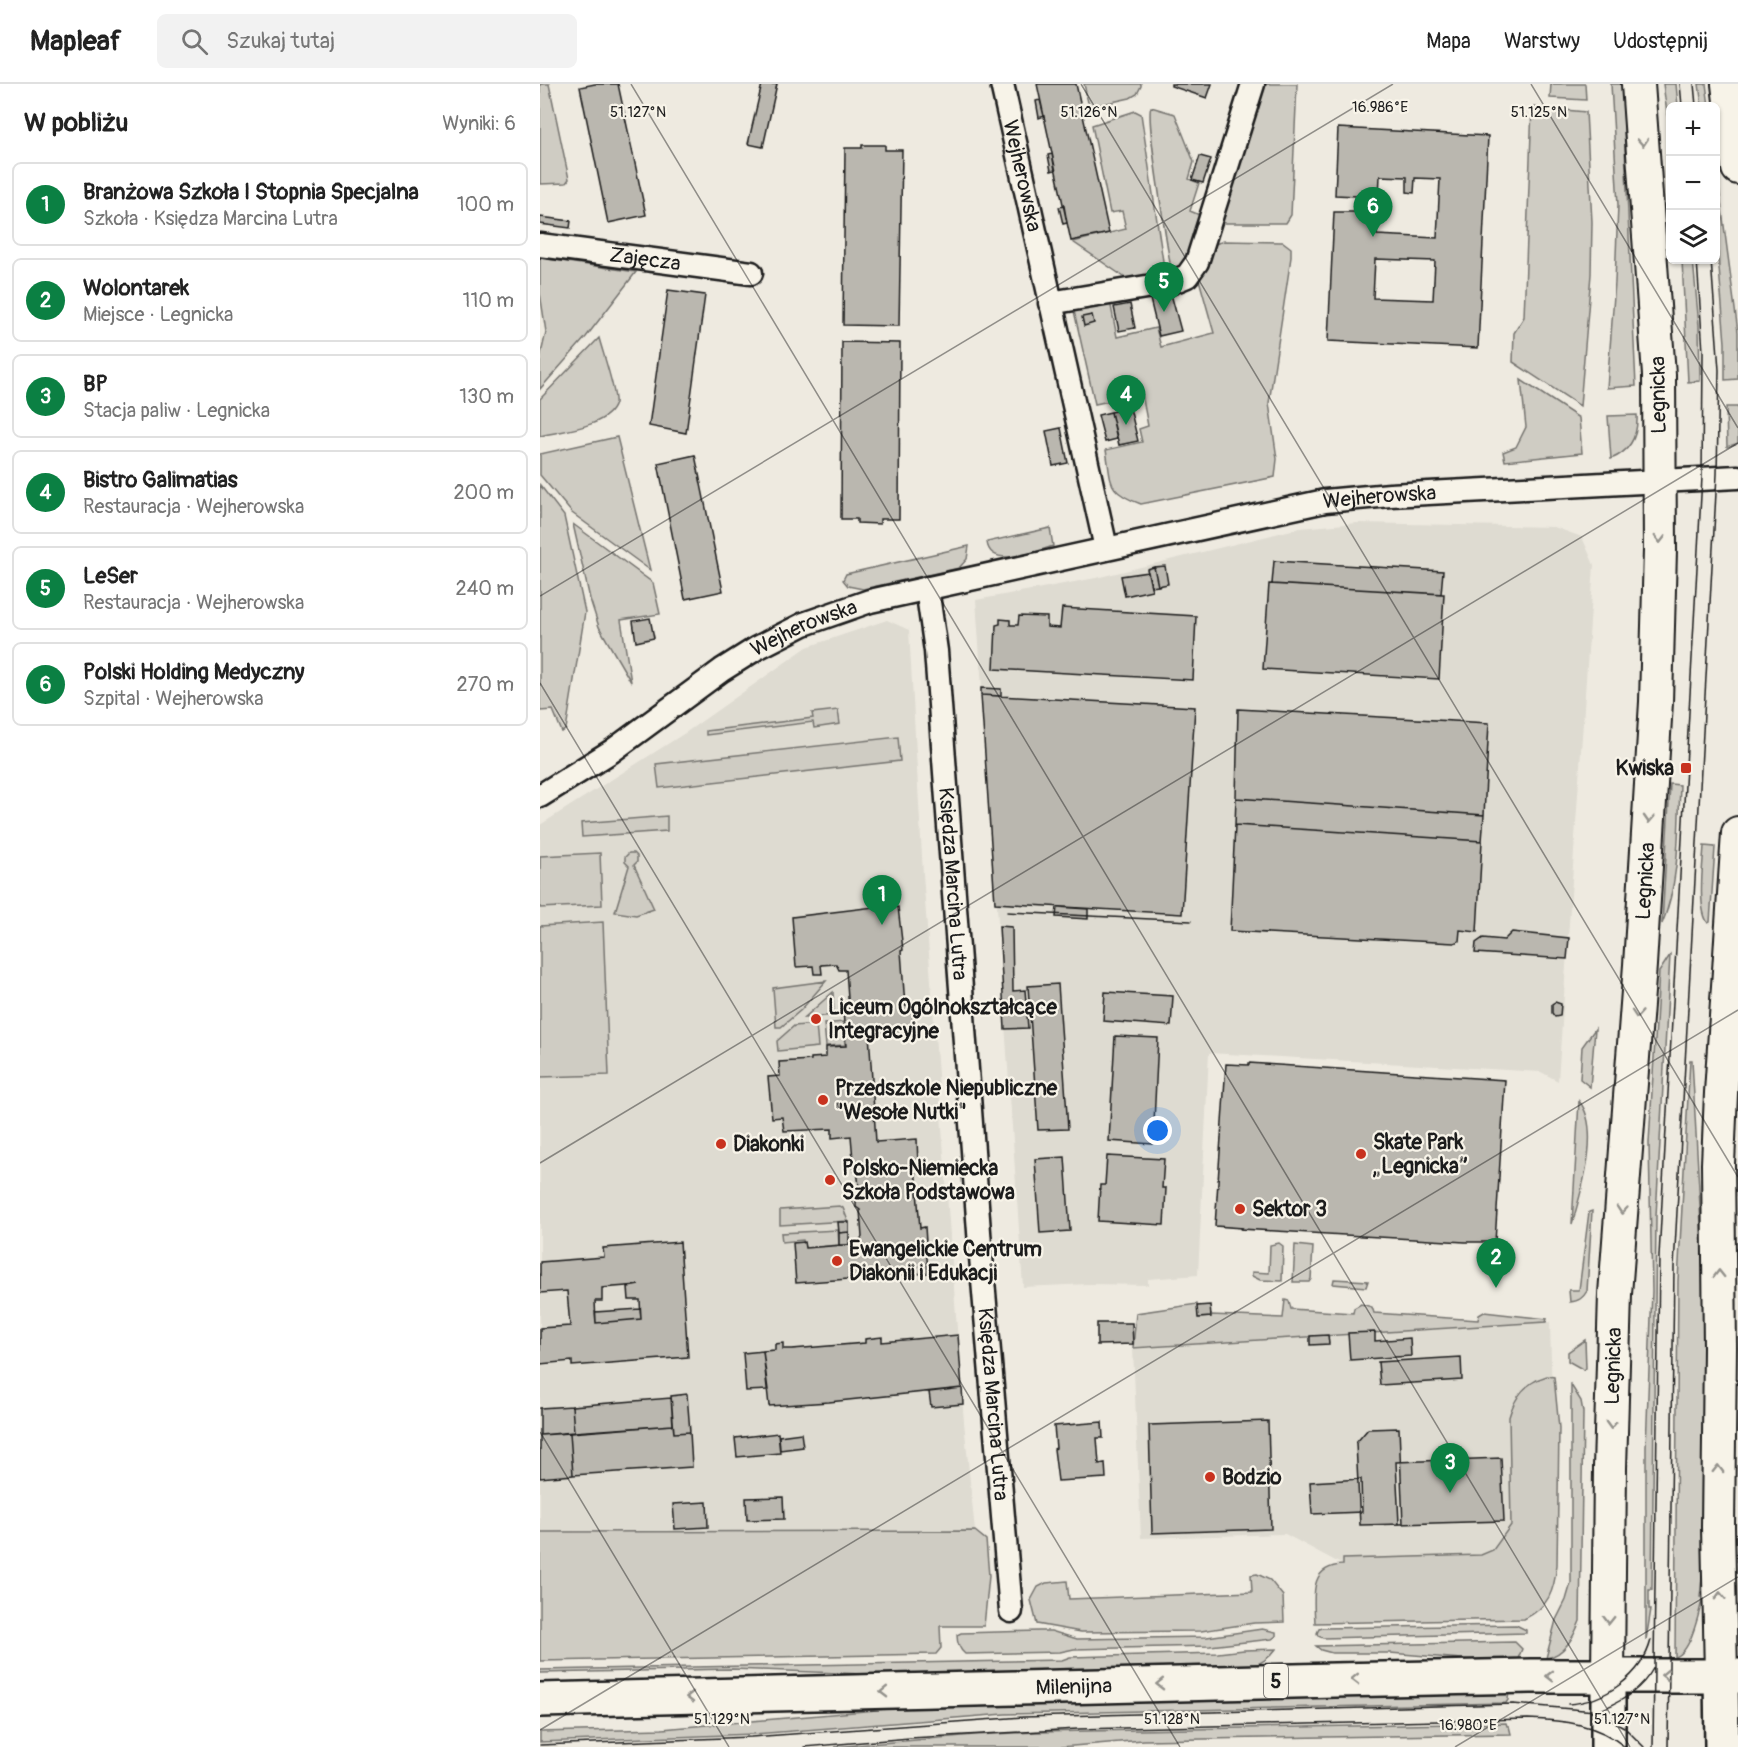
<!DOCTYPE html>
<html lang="pl">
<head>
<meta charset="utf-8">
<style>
  body { margin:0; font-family:Pangolin,sans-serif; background:#f2f2f2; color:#222 }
  .controls { position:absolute; right:18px; top:18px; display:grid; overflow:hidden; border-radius:9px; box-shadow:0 2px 4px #0004 }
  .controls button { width:54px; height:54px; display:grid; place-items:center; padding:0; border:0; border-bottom:2px solid #e0e0e0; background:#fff; color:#222; font:30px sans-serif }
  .you { position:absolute; left:618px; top:1047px; width:21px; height:21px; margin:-15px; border:4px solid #fff; border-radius:50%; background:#1a73e8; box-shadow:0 0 0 9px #1a73e833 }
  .badge { display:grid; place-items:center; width:39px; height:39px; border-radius:50%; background:#0b8043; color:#fff; font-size:20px; font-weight:700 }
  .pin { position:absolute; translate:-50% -50px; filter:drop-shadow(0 2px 3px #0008) }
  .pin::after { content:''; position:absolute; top:32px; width:21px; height:18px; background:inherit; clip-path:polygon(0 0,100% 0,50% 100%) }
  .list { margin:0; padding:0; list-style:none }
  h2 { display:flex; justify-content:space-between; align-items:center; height:78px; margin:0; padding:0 24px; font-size:26px }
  h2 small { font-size:20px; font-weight:400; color:#767676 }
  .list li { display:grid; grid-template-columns:39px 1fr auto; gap:18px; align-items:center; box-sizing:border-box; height:84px; margin:0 12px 12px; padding:0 12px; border:2px solid #e0e0e0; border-radius:9px }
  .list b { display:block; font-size:22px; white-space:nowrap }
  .list p { margin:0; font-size:20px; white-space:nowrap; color:#767676 }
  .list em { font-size:20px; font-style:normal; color:#767676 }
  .icon { flex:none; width:33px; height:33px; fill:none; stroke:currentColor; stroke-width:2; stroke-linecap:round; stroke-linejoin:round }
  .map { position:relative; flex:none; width:1198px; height:1663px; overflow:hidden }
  header { display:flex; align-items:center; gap:36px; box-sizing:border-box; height:84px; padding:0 30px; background:#fff; border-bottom:2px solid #e0e0e0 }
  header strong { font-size:28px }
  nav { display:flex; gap:33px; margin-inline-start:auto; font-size:21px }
  .search { width:420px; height:54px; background:#f2f2f2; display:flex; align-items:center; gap:15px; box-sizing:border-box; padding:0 21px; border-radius:9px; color:#767676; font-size:22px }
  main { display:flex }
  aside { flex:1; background:#fff }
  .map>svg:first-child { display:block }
  .built { fill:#dedbd1 }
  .green { fill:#cfccc3; stroke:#767470; stroke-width:1.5 }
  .building { fill:#bab7af; stroke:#1c1c1c; stroke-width:1.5; fill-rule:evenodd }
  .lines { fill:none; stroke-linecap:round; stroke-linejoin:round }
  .street-casing { stroke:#1c1c1c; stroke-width:27 }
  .secondary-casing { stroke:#1c1c1c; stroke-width:36 }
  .primary-casing { stroke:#1c1c1c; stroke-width:38 }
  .street { stroke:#f7f3e8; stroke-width:22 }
  .secondary { stroke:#f7f3e8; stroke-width:32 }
  .primary { stroke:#f7f3e8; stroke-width:33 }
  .tram { stroke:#1c1c1c; stroke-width:1.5 }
  .oneway { stroke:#94928c }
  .ticks { fill:none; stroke:#1c1c1c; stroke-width:1.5; stroke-opacity:0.45 }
  .poi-dot { fill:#c8321e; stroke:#f7f3e8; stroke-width:2 }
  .labels { text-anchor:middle; stroke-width:4.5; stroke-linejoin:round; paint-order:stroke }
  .shield { fill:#f7f3e8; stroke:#5e5c59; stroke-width:1.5 }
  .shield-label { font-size:20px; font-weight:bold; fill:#1c1c1c }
  .street-label { font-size:21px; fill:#1c1c1c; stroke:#f7f3e8 }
  .poi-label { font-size:21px; font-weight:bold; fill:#1c1c1c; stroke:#f7f3e8; text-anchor:start }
  .ticks-label { font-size:15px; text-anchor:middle; fill:#1c1c1c; stroke:#f7f3e8; stroke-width:4.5; stroke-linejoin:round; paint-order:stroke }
</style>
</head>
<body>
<header>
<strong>Mapleaf</strong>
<div class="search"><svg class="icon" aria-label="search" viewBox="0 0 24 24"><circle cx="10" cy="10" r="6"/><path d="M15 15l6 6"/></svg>Szukaj tutaj</div>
<nav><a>Mapa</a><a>Warstwy</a><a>Udostępnij</a></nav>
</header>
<main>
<aside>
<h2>W pobliżu<small>Wyniki: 6</small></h2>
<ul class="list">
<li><span class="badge">1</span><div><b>Branżowa Szkoła I Stopnia Specjalna</b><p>Szkoła · Księdza Marcina Lutra</p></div><em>100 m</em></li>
<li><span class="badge">2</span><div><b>Wolontarek</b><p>Miejsce · Legnicka</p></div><em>110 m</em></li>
<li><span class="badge">3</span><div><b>BP</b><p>Stacja paliw · Legnicka</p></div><em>130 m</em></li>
<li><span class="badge">4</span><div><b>Bistro Galimatias</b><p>Restauracja · Wejherowska</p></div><em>200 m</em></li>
<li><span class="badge">5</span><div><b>LeSer</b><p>Restauracja · Wejherowska</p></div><em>240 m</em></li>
<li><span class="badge">6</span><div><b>Polski Holding Medyczny</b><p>Szpital · Wejherowska</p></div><em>270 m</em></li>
</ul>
</aside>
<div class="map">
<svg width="1198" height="1663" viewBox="0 0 1198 1663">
  <rect width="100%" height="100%" fill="#eeeae0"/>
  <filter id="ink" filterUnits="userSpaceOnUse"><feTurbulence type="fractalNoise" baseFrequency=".0167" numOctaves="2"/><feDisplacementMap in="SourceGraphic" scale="12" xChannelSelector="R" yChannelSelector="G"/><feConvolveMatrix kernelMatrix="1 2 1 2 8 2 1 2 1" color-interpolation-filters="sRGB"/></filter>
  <g filter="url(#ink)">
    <path class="built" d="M817 439 1014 443 1042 453 1054 481 1018 997 1001 988 669 969 658 1191 608 1195V1201L549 1200 483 1203 436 516 556 494 760 444Z
      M347 536 369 546 383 790 424 1338 435 1447 0 1448V741L145 649 267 563Z
      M1010 1238 1015 1434 967 1474 803 1481 745 1450 601 1454 593 1264Z"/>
    <path class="green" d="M0 0H9L29 95 26 99 0 100Z
      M544 0H601V2L597 10 590 14 549 23Z
      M722 0H757L751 131 746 139H685L679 135Z
      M1011 0H1045L1046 16 1010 14Z
      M1071 0H1082L1096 302 1067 304 1075 198 1078 121Z
      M1123 0H1136L1138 22H1130V50Z
      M1159 0H1166L1169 22H1162Z
      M611 23 635 30 654 78 649 95 659 99 650 127 662 132 646 182 635 189 631 186C628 163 605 34 611 23Z
      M992 23 1046 28 1052 138 1051 190 1040 322 973 278 974 249 984 233Z
      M595 27 601 30 624 184V191L590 197 533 158 586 145 582 127 570 129 552 41Z
      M1176 81 1198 248V295L1185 296V259L1176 146Z
      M684 157 743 158 751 164V173L729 319 737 375 735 393 601 420C566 407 572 400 566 366L602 358 599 345 608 342 602 310 555 320 534 227 538 221 570 217 577 253 616 244 621 263 674 249 658 192 668 168 675 160Z
      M0 174 96 188 46 253 0 305V274L6 248 0 209Z
      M1142 176H1153L1159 242 1160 297 1148 298Z
      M59 254C62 266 77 310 75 319 69 343 21 347 0 352V315Z
      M981 296 1039 334 1042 369 965 377 963 368 976 363 986 343Z
      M1186 323H1198V359L1187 363Z
      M1097 331C1098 351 1091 367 1071 375L1068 332Z
      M77 353 110 486 32 429 0 391V370Z
      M0 401 24 432 45 528 26 645 22 648 13 626 0 627Z
      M33 440 113 499 120 530 81 536 91 598 59 543 50 515Z
      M510 444 513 462C497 467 450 486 447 458Z
      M429 462 427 475 419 484 323 505 308 502 303 496 306 490Z
      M298 626 300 640 274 644 273 638 166 651V647L273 634 272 629Z
      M358 653 360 677 119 704 116 680Z
      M1130 700 1140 701C1138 747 1140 797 1122 840Z
      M127 732V747L42 753 41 739Z
      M1164 762 1175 763 1170 838 1168 839C1157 825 1163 780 1164 762Z
      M60 769 62 821 0 824V772Z
      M89 769H94L97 772V778L94 781 114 825 96 831 75 828 89 782 85 778V773Z
      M63 838 69 991 0 993V842Z
      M1130 871 1116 1132 1112 1506H1109V1525H1111L1106 1556V1363L1112 1207 1109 1059 1119 888Z
      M286 897 261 926 241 943H236L233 904Z
      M293 908 294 931 264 934Z
      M303 938 305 961 286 962 284 940Z
      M276 940 278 963 238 967 237 957 254 942Z
      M1055 945 1050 1003 1040 995 1042 963Z
      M1150 976H1152L1163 1178V1483L1160 1513H1163C1159 1528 1151 1569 1135 1573L1138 1197Z
      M1039 1017C1062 1045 1041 1108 1032 1140Z
      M300 1122 303 1124 308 1137 240 1141V1126Z
      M1052 1127 1047 1207C1043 1214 1039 1217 1030 1218L1029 1206H1039L1049 1128Z
      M298 1146 299 1161 265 1164 263 1156 242 1158 241 1149Z
      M739 1159 743 1162 742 1197 720 1196 712 1192V1188L729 1189 730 1161Z
      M755 1161 773 1163 771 1195 769 1198H753Z
      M794 1195 828 1197 826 1203 793 1200Z
      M745 1216 749 1217 751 1225 813 1229 814 1224 821 1220 832 1223 834 1229 938 1236 939 1231 944 1228 1007 1235 1006 1238 593 1264 596 1229 657 1220 659 1234 670 1233 671 1231 743 1234Z
      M1045 1256 1046 1284 1044 1286 1028 1277V1268Z
      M1007 1292 1014 1293 1019 1344 1017 1481C1014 1507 1009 1523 984 1535L775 1539C774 1513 768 1482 803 1481V1475L941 1471 953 1466 971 1441 969 1333C975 1312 986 1298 1007 1292Z
      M1031 1301 1041 1317 1043 1328 1040 1537C1034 1552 1025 1571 1006 1574L1016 1536 1026 1516 1031 1499Z
      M435 1447 446 1456 449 1492 444 1542H400L401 1564 396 1570 0 1577V1448Z
      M717 1490 730 1496 743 1512 744 1538 714 1539 661 1547 541 1548 497 1540 491 1516 498 1503 506 1499 527 1497 529 1515 712 1508 711 1491Z
      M976 1541 986 1546V1549L783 1554 778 1552 777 1549 779 1545 783 1544Z
      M722 1545 736 1548V1552L732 1555 670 1562 534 1565 520 1568 425 1570C419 1565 417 1559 417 1551L421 1549 499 1547H511L537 1555 667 1553Z
      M975 1558 982 1565 977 1577 958 1578 850 1569H792L781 1566 776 1562Z
      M736 1565C729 1575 720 1579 709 1584L350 1591 192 1585 0 1589V1586L522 1576 530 1573 678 1569 704 1566Z
      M969 1606 968 1616 966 1619 465 1630 214 1650 0 1658V1648L122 1645 427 1618Z
      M966 1639 967 1642H969L971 1650 603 1656 521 1663H295L434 1651 498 1648Z"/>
    <path class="building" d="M55 0H78L106 131 68 139 40 3Z
      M222 0H237L223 63 208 60Z
      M497 0H536L569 149 531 157Z
      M631 0H672L667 14 631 2Z
      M500 16 504 32 499 34 496 17Z
      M798 44 948 52 938 264 788 257 794 128H815L816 112 795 111ZM840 92 867 93V108L874 109 875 94 900 95 897 154 837 151ZM835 175 895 177 893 216 833 214Z
      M322 61H345V66H362L359 242 303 241 305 64H322Z
      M512 70 515 86 511 87 508 71Z
      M660 72 671 75 663 99 652 96Z
      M524 122 527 139 523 140 519 123Z
      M0 133 31 137 30 144 0 140Z
      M128 206 165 211 146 349 109 342Z
      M631 210 641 247 619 252 610 215Z
      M590 220 595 244 579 247 574 223Z
      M552 231 554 239 544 242 542 233Z
      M302 258 360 259 359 435H340V440L317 439V435H301Z
      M590 324 598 357 579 361 571 328Z
      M571 328 577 355 565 358 558 331Z
      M521 344 528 379 513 382 506 347Z
      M155 371 183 507 145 515 118 379Z
      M734 477 903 487 901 510 732 500Z
      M625 482 628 500 618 502 614 483Z
      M614 483 618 502 611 503 607 485Z
      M608 488 612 506 585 512 581 492Z
      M729 500 904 510 899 595 723 585Z
      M522 524 656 532 653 596 454 585 456 541 460 540V535L470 536V541H478L479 532 507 533V543L520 544Z
      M110 534 114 554 96 558 93 537Z
      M441 604 461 605V612L441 611Z
      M441 611 655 623 642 830 455 819Z
      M698 625 949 639 944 731 696 714Z
      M696 714 944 731 942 757 695 741Z
      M695 741 942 757 937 848 920 846 919 857 914 859 690 847Z
      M334 823 335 825 358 823 363 866 361 867 365 922H373V946L329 949 336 1058 377 1055 378 1081 375 1082 380 1144 385 1143 388 1189 256 1199 253 1159 264 1158 265 1164 317 1160 322 1153 320 1126 316 1123V1112L320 1109 317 1087H314L311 1052 292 1054V1045L244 1047 242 1033 232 1034 228 993 240 992 239 978 271 976V974L286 973V963L306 962 303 927H309L306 886H299L296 880 281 881 282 890H274L273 882 256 883 252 833Z
      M517 823 548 825V835L516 833Z
      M459 842 472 843 473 907 485 906 488 944 465 945Z
      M972 848 1029 854 1027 875 935 869 936 859 943 854 964 856Z
      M518 900 528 1045 498 1046 488 902Z
      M565 908 633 912 631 942 563 937Z
      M1015 918 1021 920 1020 932 1015 933 1012 929V920Z
      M575 952 618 954 613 1060 569 1057Z
      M709 979 965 996 955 1158H925L701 1145 702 1144 675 1142 686 980 709 981Z
      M567 1072 624 1075 622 1104H626L624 1141 558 1137 560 1101H565Z
      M525 1073 530 1147 500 1149 495 1075Z
      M298 1138H309V1148L299 1149Z
      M309 1148V1161H299V1149Z
      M140 1158 148 1273 32 1282V1277L0 1280V1244L30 1242 27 1207 0 1209V1178L64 1173 63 1164ZM99 1201 88 1203 89 1216H100L101 1235 56 1239 55 1217H62V1204Z
      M670 1221 671 1233 658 1234 657 1222Z
      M100 1225 101 1235 56 1239 55 1228Z
      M557 1239H592L593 1260 557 1261Z
      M835 1248V1257L870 1254 871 1272 810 1276 808 1249Z
      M418 1251 422 1304 289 1318 229 1322 223 1267 235 1266V1260L243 1259V1265H252L325 1259V1255L342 1253V1258Z
      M788 1251 789 1260 770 1261V1252Z
      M223 1267 228 1306 206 1307 203 1269Z
      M921 1273 922 1296 840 1301 838 1278Z
      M422 1304 423 1320 391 1323 389 1308Z
      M147 1310 150 1348 134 1349 131 1312Z
      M131 1314 133 1341 34 1348 32 1322Z
      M32 1322 34 1348 0 1351V1324Z
      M728 1337 731 1445 612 1449 609 1341Z
      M562 1338 563 1354H557L559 1380 565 1379 566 1394 518 1397 514 1365 516 1364 514 1342Z
      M133 1341 134 1349 150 1348 152 1383 33 1391 30 1349Z
      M859 1344 863 1440 820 1441 816 1359 828 1345Z
      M30 1349 33 1391 0 1394V1351Z
      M238 1349 240 1369 197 1373 195 1354Z
      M261 1349 263 1363 240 1366 239 1352Z
      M961 1374 964 1437 859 1440 856 1378Z
      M821 1395 822 1428 772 1430 770 1398Z
      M243 1413 244 1435 207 1436 206 1414Z
      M167 1418 168 1443 135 1445 133 1420Z"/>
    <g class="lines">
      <g class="street-casing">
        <g id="street">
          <path id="s1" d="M462 0 566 464"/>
          <path id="s2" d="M0 161 211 189"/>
          <path d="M510 219 630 199 647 192 657 178 713 0"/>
          <path id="s3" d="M387 504 396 567 440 1161 471 1527"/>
          <path id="s4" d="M0 712 72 667 182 586 217 564 264 540 330 517 785 417 850 411 1198 393"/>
        </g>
      </g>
      <g class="secondary-casing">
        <g id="secondary">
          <path d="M1188 0 1198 84"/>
          <path d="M1181 1591 1178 1443 1180 1264 1178 1080 1181 1009 1198 749"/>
          <path id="s5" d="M1068 1592 1070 1384 1075 1210 1100 881 1116 618 1120 466 1119 291 1098 0"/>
        </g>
      </g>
      <g class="primary-casing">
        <g id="primary">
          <path d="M1181 1591 1182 1663"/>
          <path id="s6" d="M0 1616 795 1596 991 1592H1198"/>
          <path d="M1068 1663V1592"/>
        </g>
      </g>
      <use href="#street" class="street"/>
      <use href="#secondary" class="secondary"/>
      <use href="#primary" class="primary"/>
      <path class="tram" d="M1140 0 1142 22
        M1154 0 1156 22
        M467 828 651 837
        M1028 1620C1064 1618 1102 1592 1111 1556
        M1054 1628C1079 1620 1101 1607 1114 1583
        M0 1661 211 1653 483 1633 973 1620 1055 1627 1084 1643 1104 1663
        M264 1663 370 1654 538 1645 988 1635C1023 1636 1058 1640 1085 1663
        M1113 1663 1119 1172 1162 393 1163 268 1157 176
        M1128 1663 1134 1183 1177 390 1179 286 1171 176"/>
    </g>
    <defs><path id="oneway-chevron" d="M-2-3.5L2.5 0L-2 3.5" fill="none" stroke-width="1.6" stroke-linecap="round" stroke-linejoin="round" transform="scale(1.5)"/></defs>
    <g class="oneway">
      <use href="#oneway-chevron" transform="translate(1103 58) rotate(86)"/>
      <use href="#oneway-chevron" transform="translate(1120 455) rotate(90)"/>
      <use href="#oneway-chevron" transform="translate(1109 735) rotate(93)"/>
      <use href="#oneway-chevron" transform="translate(1097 930) rotate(94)"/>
      <use href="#oneway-chevron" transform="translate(1082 1126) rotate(95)"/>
      <use href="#oneway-chevron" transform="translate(1179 1190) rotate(-91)"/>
      <use href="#oneway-chevron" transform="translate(1071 1341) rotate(92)"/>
      <use href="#oneway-chevron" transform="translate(1178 1385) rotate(-89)"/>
      <use href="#oneway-chevron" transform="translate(1180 1512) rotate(-92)"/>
      <use href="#oneway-chevron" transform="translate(1069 1536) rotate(91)"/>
      <use href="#oneway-chevron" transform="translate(1125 1591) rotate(179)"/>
      <use href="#oneway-chevron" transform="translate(1010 1592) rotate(-180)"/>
      <use href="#oneway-chevron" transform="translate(815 1595) rotate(179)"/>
      <use href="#oneway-chevron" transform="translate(620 1600) rotate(179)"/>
      <use href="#oneway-chevron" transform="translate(344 1608) rotate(179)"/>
      <use href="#oneway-chevron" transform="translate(150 1613) rotate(179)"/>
    </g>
  </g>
  <path class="ticks" d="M91 0 1090 1663M541 0 1198 1093M991 0 1198 344M0 512 853 0M0 599 640 1663M0 1079 1198 359M0 1348 189 1663M0 1646 1198 926M915 1663 1198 1493"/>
  <g class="poi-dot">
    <rect x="1140" y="678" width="12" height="12" rx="3"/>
    <circle cx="276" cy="935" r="6"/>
    <circle cx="283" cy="1016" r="6"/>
    <circle cx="181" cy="1060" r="6"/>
    <circle cx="821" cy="1070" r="6"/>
    <circle cx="290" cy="1096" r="6"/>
    <circle cx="700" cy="1125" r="6"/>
    <circle cx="297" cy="1177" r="6"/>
    <circle cx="670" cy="1393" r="6"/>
  </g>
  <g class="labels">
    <rect class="shield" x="724" y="1580" width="24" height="34" rx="4.5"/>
    <g class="shield-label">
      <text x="736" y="1604">5</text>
    </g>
    <g class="street-label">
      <text dy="7" stroke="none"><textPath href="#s1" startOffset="94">Wejherowska</textPath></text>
      <text dy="7" stroke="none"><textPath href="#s2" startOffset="106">Zajęcza</textPath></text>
      <text transform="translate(1118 311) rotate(-91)" y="7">Legnicka</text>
      <text dy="7" stroke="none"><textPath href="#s4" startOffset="906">Wejherowska</textPath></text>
      <text dy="7" stroke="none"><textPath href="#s4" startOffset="314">Wejherowska</textPath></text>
      <text dy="7" stroke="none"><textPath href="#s5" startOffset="796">Legnicka</textPath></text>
      <text dy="7" stroke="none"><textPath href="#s3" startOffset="297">Księdza Marcina Lutra</textPath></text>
      <text dy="7" stroke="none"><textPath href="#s5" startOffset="310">Legnicka</textPath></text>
      <text dy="7" stroke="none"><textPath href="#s3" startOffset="819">Księdza Marcina Lutra</textPath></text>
      <text dy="7" stroke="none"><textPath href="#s6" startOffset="534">Milenijna</textPath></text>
    </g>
    <g class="poi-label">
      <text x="1134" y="691" text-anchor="end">Kwiska</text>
      <text x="288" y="930">Liceum Ogólnokształcące<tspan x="288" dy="24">Integracyjne</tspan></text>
      <text x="295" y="1011">Przedszkole Niepubliczne<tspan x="295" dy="24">"Wesołe Nutki"</tspan></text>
      <text x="833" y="1065">Skate Park<tspan x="833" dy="24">„Legnicka”</tspan></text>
      <text x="193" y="1067">Diakonki</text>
      <text x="302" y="1091">Polsko-Niemiecka<tspan x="302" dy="24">Szkoła Podstawowa</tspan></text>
      <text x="712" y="1132">Sektor 3</text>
      <text x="309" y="1172">Ewangelickie Centrum<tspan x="309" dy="24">Diakonii i Edukacji</tspan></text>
      <text x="682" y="1400">Bodzio</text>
    </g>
  </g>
  <g class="ticks-label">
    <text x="840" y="28">16.986°E</text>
    <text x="98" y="33">51.127°N</text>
    <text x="549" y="33">51.126°N</text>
    <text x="999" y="33">51.125°N</text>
    <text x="182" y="1640">51.129°N</text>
    <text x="632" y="1640">51.128°N</text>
    <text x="1082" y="1640">51.127°N</text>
    <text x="928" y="1646">16.980°E</text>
  </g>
</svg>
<div class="controls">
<button>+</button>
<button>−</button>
<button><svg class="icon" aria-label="layers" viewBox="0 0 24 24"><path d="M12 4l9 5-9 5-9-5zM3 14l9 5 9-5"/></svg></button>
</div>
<div class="you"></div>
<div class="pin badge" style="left:342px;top:841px">1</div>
<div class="pin badge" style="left:956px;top:1204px">2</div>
<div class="pin badge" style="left:910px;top:1409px">3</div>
<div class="pin badge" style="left:586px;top:341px">4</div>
<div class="pin badge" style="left:624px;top:228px">5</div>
<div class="pin badge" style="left:833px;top:153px">6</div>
</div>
</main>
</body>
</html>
